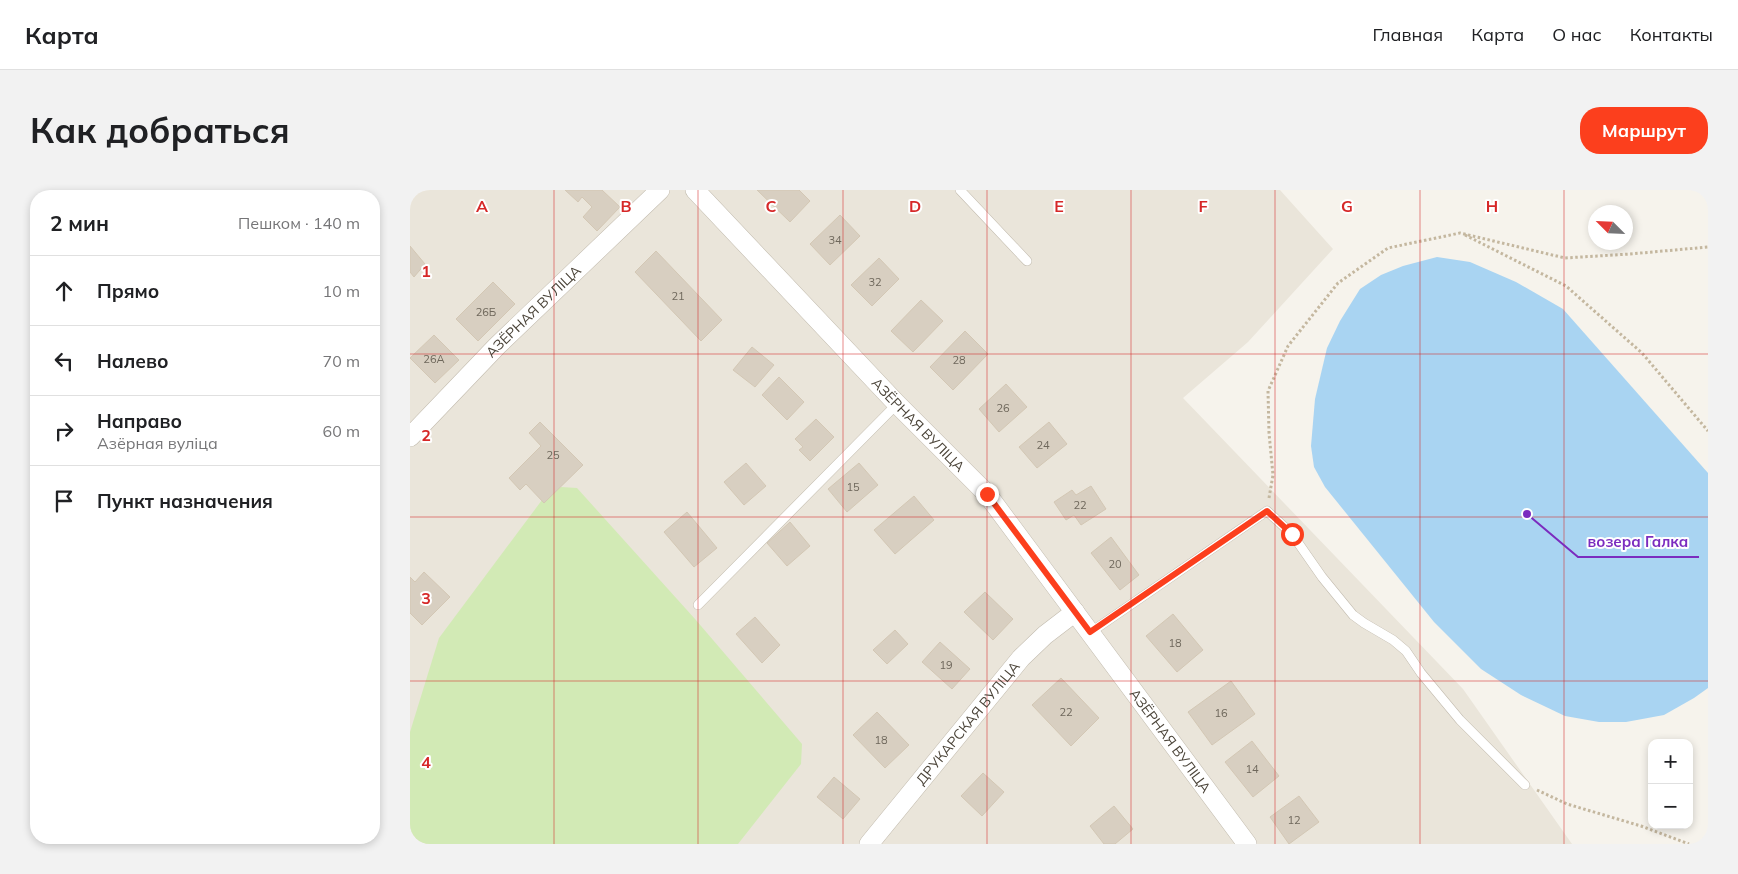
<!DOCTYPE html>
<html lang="ru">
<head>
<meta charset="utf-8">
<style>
  body { margin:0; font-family:Mulish,sans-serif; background:#f2f2f2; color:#202124 }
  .controls { position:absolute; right:15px; bottom:15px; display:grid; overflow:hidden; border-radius:10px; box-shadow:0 2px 8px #0003 }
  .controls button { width:45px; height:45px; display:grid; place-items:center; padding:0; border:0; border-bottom:1px solid #e0e0e0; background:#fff; color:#202124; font:25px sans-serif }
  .compass { position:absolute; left:1178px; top:15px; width:45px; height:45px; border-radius:50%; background:#fff; box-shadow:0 2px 8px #0003; rotate:294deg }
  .stop { position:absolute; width:15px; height:15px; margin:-11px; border:4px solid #fc3f1d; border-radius:50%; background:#fff }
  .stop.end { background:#fc3f1d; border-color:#fff; box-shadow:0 1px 5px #0008 }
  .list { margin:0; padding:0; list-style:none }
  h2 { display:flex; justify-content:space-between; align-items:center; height:65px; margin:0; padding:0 20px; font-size:21px }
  h2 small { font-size:16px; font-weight:400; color:#757577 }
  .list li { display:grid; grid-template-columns:32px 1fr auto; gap:15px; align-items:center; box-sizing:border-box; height:70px; padding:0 20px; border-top:1px solid #e0e0e0 }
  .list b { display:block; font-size:19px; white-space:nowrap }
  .list p { margin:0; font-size:16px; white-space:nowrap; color:#757577 }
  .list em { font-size:16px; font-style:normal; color:#757577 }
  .icon { flex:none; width:28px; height:28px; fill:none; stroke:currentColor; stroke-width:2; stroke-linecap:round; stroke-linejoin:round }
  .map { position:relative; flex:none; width:1298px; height:654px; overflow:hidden; border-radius:20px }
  header { display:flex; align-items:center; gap:30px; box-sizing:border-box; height:70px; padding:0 25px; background:#fff; border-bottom:1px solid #e0e0e0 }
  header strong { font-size:24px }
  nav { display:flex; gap:28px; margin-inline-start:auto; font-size:18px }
  .intro { display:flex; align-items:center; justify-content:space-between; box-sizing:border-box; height:120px; padding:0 30px }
  h1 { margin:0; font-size:35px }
  .button { padding:12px 22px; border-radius:20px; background:#fc3f1d; color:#fff; font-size:18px; font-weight:700 }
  main { display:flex; gap:30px; padding:0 30px }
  aside { flex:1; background:#fff; border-radius:20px; box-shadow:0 2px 8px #0003 }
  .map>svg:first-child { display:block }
  .residential { fill:#eae5da }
  .green { fill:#d2eab5 }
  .water { fill:#a9d4f2 }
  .building { fill:#d8cfc1; stroke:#d3c7b4 }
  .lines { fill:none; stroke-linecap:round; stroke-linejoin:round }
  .lane-casing { stroke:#c2bbae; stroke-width:10 }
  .street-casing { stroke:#c2bbae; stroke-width:20 }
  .path { stroke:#c4b79f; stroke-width:3; stroke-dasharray:2.5 2.5; stroke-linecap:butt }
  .lane { stroke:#fff; stroke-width:9 }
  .street { stroke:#fff; stroke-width:19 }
  .route { stroke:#fc3f1d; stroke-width:6 }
  .grid { fill:none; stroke:#d62828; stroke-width:1; stroke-opacity:0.55 }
  .labels { text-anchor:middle; stroke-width:4; stroke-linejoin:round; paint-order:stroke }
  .number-label { font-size:11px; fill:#6e675b }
  .street-label { font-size:14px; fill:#4b4439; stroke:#fff }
  .grid-label { font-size:16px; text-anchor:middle; font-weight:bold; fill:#d62828; stroke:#fff; stroke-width:4; stroke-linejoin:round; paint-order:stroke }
  .leader { fill:none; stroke:#7b2cbf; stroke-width:2 }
  .callout-dot { fill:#7b2cbf; stroke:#fff; stroke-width:2 }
  .callout-label { font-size:15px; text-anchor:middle; font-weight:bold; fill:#7b2cbf; stroke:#fff; stroke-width:4; stroke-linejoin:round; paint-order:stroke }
</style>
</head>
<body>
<header>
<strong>Карта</strong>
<nav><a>Главная</a><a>Карта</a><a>О нас</a><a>Контакты</a></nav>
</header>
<div class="intro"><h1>Как добраться</h1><a class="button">Маршрут</a></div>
<main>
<aside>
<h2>2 мин<small>Пешком · 140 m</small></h2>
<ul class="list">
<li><svg class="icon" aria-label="ahead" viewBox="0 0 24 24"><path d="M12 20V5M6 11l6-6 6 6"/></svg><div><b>Прямо</b></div><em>10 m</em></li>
<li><svg class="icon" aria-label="left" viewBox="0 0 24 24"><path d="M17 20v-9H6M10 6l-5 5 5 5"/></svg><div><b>Налево</b></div><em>70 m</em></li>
<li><svg class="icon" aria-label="right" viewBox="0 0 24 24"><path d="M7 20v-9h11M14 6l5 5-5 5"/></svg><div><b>Направо</b><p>Азёрная вуліца</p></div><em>60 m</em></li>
<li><svg class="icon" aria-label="arrive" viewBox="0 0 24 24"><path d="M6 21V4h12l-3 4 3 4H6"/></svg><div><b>Пункт назначения</b></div></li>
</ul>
</aside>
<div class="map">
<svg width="1298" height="654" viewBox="0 0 1298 654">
  <rect width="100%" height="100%" fill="#f6f3ec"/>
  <path class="residential" d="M0 0H870L923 59 838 152 773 208 1053 499 1162 654H0Z"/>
  <path class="green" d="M151 297 167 298 285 429 392 554 391 574 328 654H0V542L29 448 132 310Z"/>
  <path class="water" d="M1027 67 1060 72 1106 92 1153 119 1298 283V498L1284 508 1254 525 1216 532H1189L1155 526 1111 505 1071 479 1024 432 915 297 904 277 901 256 905 209 917 158 930 131 950 99 971 85 993 76Z"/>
  <path class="building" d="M155 0H192L210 17 187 41 173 27 182 17 172 7 168 12Z
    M347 0H389L400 11 380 32Z
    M430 25 450 46 420 75 400 54Z
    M0 56 15 74 4 87 0 82Z
    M246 61 312 130 291 151 225 82Z
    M469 68 489 89 462 116 441 95Z
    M83 92 105 114 68 151 46 129Z
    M511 110 533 131 503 162 481 141Z
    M555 141 578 164 543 200 520 177Z
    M24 145 49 170 25 193 0 168Z
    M342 157 364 175 345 197 323 180Z
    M369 187 394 212 377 230 352 205Z
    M596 194 617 217 589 242 569 219Z
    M406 229 424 247 400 271 389 260 393 257 385 249Z
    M130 232 173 275 134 313 116 294 110 300 99 288 131 256 119 243Z
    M639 232 657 254 627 278 609 257Z
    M336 273 356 296 334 315 314 292Z
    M449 273 468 295 437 322 418 299Z
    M681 296 696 319 671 335 664 325 656 330 644 312 662 300 666 305Z
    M504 306 524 330 485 364 464 340Z
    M277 322 307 358 284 377 254 342Z
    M380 332 400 356 377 376 357 353Z
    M701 347 729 385 710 400 681 363Z
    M14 382 40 407 12 435 0 423V387L5 392Z
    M575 402 603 429 583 450 554 422Z
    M763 424 793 460 767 482 736 446Z
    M345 427 370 455 352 473 326 444Z
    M485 440 498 454 477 474 463 460Z
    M530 452 560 479 542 499 512 472Z
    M651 488 689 528 661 556 622 515Z
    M821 491 845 524 802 555 778 522Z
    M467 522 499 555 475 578 443 545Z
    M842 551 869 586 843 607 815 572Z
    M573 583 594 602 572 626 551 606Z
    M424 587 450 609 433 629 407 607Z
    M889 606 909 632 879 654 860 627Z
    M704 616 723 639 705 654H694L680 636Z"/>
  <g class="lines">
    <g class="lane-casing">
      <path id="lane" d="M550 0 617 71
        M288 415 487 214
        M681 442 857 321 882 344 912 387 943 425 954 433 983 450 996 461 1011 483 1050 530 1115 595"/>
    </g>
    <g class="street-casing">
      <g id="street">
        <path id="s1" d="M285 0 487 214 577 304 837 654"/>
        <path id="s2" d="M0 247 87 156 250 0"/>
        <path id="s3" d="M459 654 611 468 635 445 665 422"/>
      </g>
    </g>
    <path class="path" d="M1055 45 1156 96 1232 163 1298 241
      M859 308 863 285 859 243 858 201 878 156 928 93 978 58 1050 43 1155 68 1220 64 1298 57
      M1127 600 1157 614 1231 636 1279 654
      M1293 654 1298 651"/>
    <use href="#lane" class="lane"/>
    <use href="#street" class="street"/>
  </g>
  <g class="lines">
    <path class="route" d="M577 304 680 442 857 321 882 344"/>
  </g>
  <path class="grid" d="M144 0V654M288 0V654M433 0V654M577 0V654M721 0V654M865 0V654M1010 0V654M1154 0V654M0 164H1298M0 327H1298M0 491H1298"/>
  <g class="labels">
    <g class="number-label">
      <text x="425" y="54">34</text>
      <text x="465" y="96">32</text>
      <text x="268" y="110">21</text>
      <text x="76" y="126">26Б</text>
      <text x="24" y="173">26А</text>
      <text x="549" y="174">28</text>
      <text x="593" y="222">26</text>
      <text x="633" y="259">24</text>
      <text x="143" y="269">25</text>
      <text x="443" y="301">15</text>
      <text x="670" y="319">22</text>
      <text x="705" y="378">20</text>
      <text x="765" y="457">18</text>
      <text x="536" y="479">19</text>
      <text x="656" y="526">22</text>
      <text x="811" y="527">16</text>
      <text x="471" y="554">18</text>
      <text x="842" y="583">14</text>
      <text x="884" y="634">12</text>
    </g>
    <g class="street-label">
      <text dy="5" stroke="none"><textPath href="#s2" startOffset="176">АЗЁРНАЯ ВУЛІЦА</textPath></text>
      <text dy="5" stroke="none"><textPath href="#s1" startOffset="324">АЗЁРНАЯ ВУЛІЦА</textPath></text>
      <text dy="5" stroke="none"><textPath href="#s3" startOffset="156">ДРУКАРСКАЯ ВУЛІЦА</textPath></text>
      <text dy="5" stroke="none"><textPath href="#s1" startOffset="729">АЗЁРНАЯ ВУЛІЦА</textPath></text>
    </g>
  </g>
  <g class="grid-label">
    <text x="72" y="22">A</text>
    <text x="216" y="22">B</text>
    <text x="361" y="22">C</text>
    <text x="505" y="22">D</text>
    <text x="649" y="22">E</text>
    <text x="793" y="22">F</text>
    <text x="937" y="22">G</text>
    <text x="1082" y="22">H</text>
    <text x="16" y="87">1</text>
    <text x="16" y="251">2</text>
    <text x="16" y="414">3</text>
    <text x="16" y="578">4</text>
  </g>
  <path class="leader" d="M1117 324L1168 367H1289"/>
  <circle class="callout-dot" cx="1117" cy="324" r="5"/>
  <g class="callout-label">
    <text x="1228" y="357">возера Галка</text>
  </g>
</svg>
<div class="controls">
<button>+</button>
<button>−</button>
</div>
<svg class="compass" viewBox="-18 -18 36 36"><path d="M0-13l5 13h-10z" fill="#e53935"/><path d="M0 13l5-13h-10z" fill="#757577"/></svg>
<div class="stop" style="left:882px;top:344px"></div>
<div class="stop end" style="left:577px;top:304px"></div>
</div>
</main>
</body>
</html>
